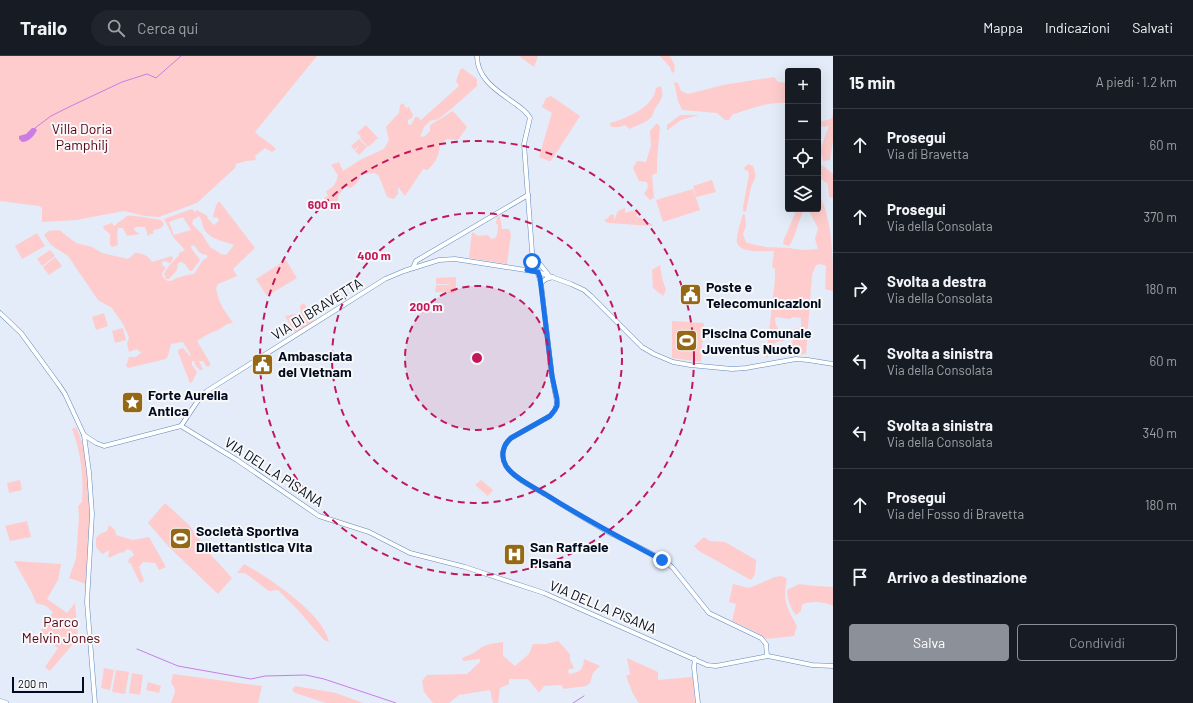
<!DOCTYPE html>
<html lang="it">
<meta charset="utf-8">
<style>
:root{--surface:#171b24;--page:#20242c;--text:#f1f3f6;--muted:#9ea1a6;--line:#363941;--accent:#8c9099}
body{margin:0;font-family:Barlow,sans-serif;background:var(--page);color:var(--text)}
.controls{position:absolute;right:12px;top:12px;display:grid;overflow:hidden;border-radius:4px;box-shadow:0 4px 16px #0002}
.controls button{width:36px;height:36px;display:grid;place-items:center;padding:0;border:0;border-bottom:1px solid var(--line);background:var(--surface);color:var(--text);font:20px sans-serif}
.scale{position:absolute;left:12px;bottom:10px;width:72px;box-sizing:border-box;padding-left:4px;border:2px solid #010b1f;border-top:0;font-size:11px;line-height:14px;white-space:nowrap;color:#010b1f;-webkit-text-stroke:3px #f8f8f8;paint-order:stroke}
.stop{position:absolute;width:12px;height:12px;margin:-9px;border:3px solid #1a73e8;border-radius:50%;background:#fff}
.stop.end{background:#1a73e8;border-color:#fff;box-shadow:0 1px 4px #0008}
.list{margin:0;padding:0;list-style:none}
h2{display:flex;justify-content:space-between;align-items:center;height:52px;margin:0;padding:0 16px;font-size:17px}
h2 small{font-size:13px;font-weight:400;color:var(--muted)}
.list li{display:grid;grid-template-columns:26px 1fr auto;gap:12px;align-items:center;box-sizing:border-box;height:72px;padding:0 16px;border-top:1px solid var(--line)}
.list b{display:block;font-size:15px;white-space:nowrap}
.list p{margin:0;font-size:13px;white-space:nowrap;color:var(--muted)}
.list em{font-size:13px;font-style:normal;color:var(--muted)}
.actions{display:flex;gap:8px;padding:12px 16px}
.actions a{flex:1;padding:9px 0;border:1px solid var(--accent);border-radius:4px;text-align:center;font-size:14px;color:var(--accent)}
.actions .main{background:var(--accent);color:#fff}
.icon{flex:none;width:22px;height:22px;fill:none;stroke:currentColor;stroke-width:2;stroke-linecap:round;stroke-linejoin:round}
.map{position:relative;flex:none;width:833px;height:647px;overflow:hidden}
header{display:flex;align-items:center;gap:24px;box-sizing:border-box;height:56px;padding:0 20px;background:var(--surface);border-bottom:1px solid var(--line)}
header strong{font-size:19px}
nav{display:flex;gap:22px;margin-inline-start:auto;font-size:14px}
.search{width:280px;height:36px;background:var(--page);display:flex;align-items:center;gap:10px;box-sizing:border-box;padding:0 14px;border-radius:22px;color:var(--muted);font-size:15px}
main{display:flex}
aside{flex:1;background:var(--surface)}
.map>svg:first-child{display:block}
.green{fill:#fecccd;fill-rule:evenodd}
.water{fill:#ca7de5}
.lines{fill:none;stroke-linecap:round;stroke-linejoin:round}
.stream{stroke:#ca7de5;stroke-width:1}
.secondary-casing{stroke:#6088bf;stroke-width:5}
.primary-casing{stroke:#6088bf;stroke-width:5.5}
.secondary{stroke:#fff;stroke-width:4}
.primary{stroke:#fff;stroke-width:4.5}
.route{stroke:#1a73e8;stroke-width:5}
.ring{fill:none;stroke:#c2185b;stroke-width:2;stroke-dasharray:7 5}
.labels{text-anchor:middle;stroke-width:4;stroke-linejoin:round;paint-order:stroke}
.park-label{font-size:14px;fill:#580015;stroke:#f8f8f8}
.poi-label{font-size:14px;font-weight:bold;fill:#010b1f;stroke:#f8f8f8;text-anchor:start}
.street-label{font-size:14px;fill:#010b1f;stroke:#f8f8f8}
.centre{fill:#c2185b;stroke:#f8f8f8;stroke-width:2}
.ring-label{font-size:12px;text-anchor:middle;font-weight:bold;fill:#c2185b;stroke:#f8f8f8;stroke-width:4;stroke-linejoin:round;paint-order:stroke}
</style>
<header>
<strong>Trailo</strong>
<div class="search"><svg class="icon" aria-label="search" viewBox="0 0 24 24"><circle cx="10" cy="10" r="6"/><path d="M15 15l6 6"/></svg>Cerca qui</div>
<nav><a>Mappa</a><a>Indicazioni</a><a>Salvati</a></nav>
</header>
<main>
<div class="map">
<svg width="833" height="647" viewBox="0 0 833 647">
<rect width="100%" height="100%" fill="#e3ecf8"/>
<!-- green -->
<g class="green">
<path d="M0,0H317L255,76C261,83 270,86 276,93L272,96L265,92L255,100L256,104L246,105L236,108L235,112L197,147L159,161L145,160L124,155L76,164L42,166V152L39,150L0,145Z"/>
<polygon points="519,0 538,0 534,11"/>
<polygon points="660,0 670,0 675,10 674,16 672,17 670,11"/>
<path d="M462,12L477,23V30L450,54L438,63L430,65L424,71L420,81L425,80L430,75V69L453,55L467,71L458,84L447,83L440,89C439,100 435,108 427,114L423,113L405,140L398,131V138L394,143L387,141L379,120L375,117L362,118L357,127L351,132L345,131L338,140V149L331,156L324,147V142L328,140L326,135C334,132 336,127 338,119L331,109L339,106L343,115L360,104L384,93L389,84L386,71L399,57L400,49L403,47L406,52L409,51L413,59L412,62L408,64V68L411,69L415,61H418L421,64L459,30L456,25L460,14Z"/>
<path d="M774,21L778,26L788,27V47C771,45 748,53 732,59L729,64H725L717,57L682,54L678,45L674,26L678,27L681,35L688,38L723,29Z"/>
<path d="M661,30C664,40 662,43 656,51C654,53 654,57 652,60C647,67 637,69 629,73L625,69L619,71H611L610,67C627,62 653,52 656,32Z"/>
<polygon points="551,40 580,60 551,105 549,105 539,101 552,57 542,51 546,42"/>
<polygon points="833,58 833,85 830,104 823,105 820,94 829,70 819,71 818,66 831,63"/>
<polygon points="680,59 699,59 681,64 668,74 667,74 667,69"/>
<polygon points="657,67 660,71 657,105 657,117 652,119 654,142 650,144 644,138 648,131 647,126 639,125 633,112 637,105 646,106 651,90 650,75"/>
<polygon points="366,69 378,82 368,91 360,82 361,80 357,77"/>
<polygon points="359,83 367,91 359,99 355,95 360,89 354,94 351,90"/>
<polygon points="748,108 753,110 756,120 751,131 746,156 743,155 743,151 749,119 748,115 745,114 744,112"/>
<polygon points="822,109 833,118 833,142 829,141 828,128 820,122 818,125 818,112"/>
<polygon points="712,124 716,136 696,141 693,130"/>
<polygon points="693,133 700,154 663,166 656,144"/>
<path d="M818,136C833,163 833,203 833,235L825,233L826,210L820,208L816,209L812,219L806,298L793,299L791,297L794,273L801,272V262L792,261L790,263L775,261C775,269 778,275 785,279L784,285C769,284 774,295 766,303L775,223V213L772,211L774,195C766,195 739,198 737,186C736,179 741,165 743,158L745,159L746,170L743,178L745,184L747,187L765,191L789,192L802,194L818,193L815,183L818,172L809,155L804,154C797,166 797,179 789,190L783,188L784,183L797,153H818Z"/>
<path d="M219,145L255,192L233,213L237,220L218,228L216,232C219,249 224,253 233,267C226,267 224,271 218,274C208,278 206,279 197,285L210,307V310L207,311L203,305H199L203,314H200L196,310L194,305H192V309L197,316L192,326L190,327L178,296L179,293L183,292L190,300L191,299L183,286L171,288L168,300L166,303L128,312L126,310L129,301H136L143,295L140,296L137,293L129,296L127,288L129,281L123,268L112,252L98,244L68,200L51,189L44,179L48,175L59,174L76,187L92,191L102,197L128,203L132,200L134,197C137,196 145,199 148,201L152,206L172,200L173,203L170,207L165,205L162,206V209L166,212L162,217L163,221C169,229 173,223 180,221C184,219 189,219 194,218L203,204L208,201L206,198L204,199L199,196L195,190L192,189L191,192L200,204L192,215H190L185,208L181,206L178,207L177,214L169,223H166L164,218L168,211L179,199V197L185,194L174,182L164,163L192,153L195,156L197,154L207,160L208,163L214,169L219,165L217,161L214,162L213,160C215,154 215,150 219,145ZM199,160C203,165 202,170 205,175C211,183 225,186 234,189L226,199L221,198L210,191L202,178L192,168L193,164ZM183,161L191,174L174,179L169,166Z"/>
<polygon points="625,152 625,157 639,153 636,160 652,168 652,170 608,167 604,164 608,162 610,159 614,158 614,164 618,155"/>
<path d="M127,160C135,159 152,163 161,164L164,168L161,172L154,174L153,178H150L148,180L145,171H136L134,172L135,175L140,178L127,180L123,172H118L117,181L118,188L116,190L112,191L110,189V178L104,173L103,170L112,167L114,170Z"/>
<path d="M500,160L502,173H509L511,178L507,208L469,202L472,176L478,180L488,179L491,183L495,182C498,179 498,172 498,168H496L497,161Z"/>
<polygon points="37,177 45,190 22,203 15,190"/>
<polygon points="50,194 55,200 42,210 37,203"/>
<polygon points="55,201 62,210 49,219 43,211"/>
<polygon points="286,204 297,222 267,240 256,223"/>
<polygon points="660,209 662,222 666,234 663,240 653,232 652,214"/>
<polygon points="456,221 456,235 453,237 435,236 436,229 449,229 449,228 436,228 436,222"/>
<polygon points="304,247 314,265 295,277 285,260 301,257 300,250"/>
<polygon points="104,257 108,270 96,274 92,261"/>
<polygon points="672,265 704,267 701,306 672,302"/>
<polygon points="123,272 126,284 115,287 112,275"/>
<path d="M76,371C98,418 89,478 86,528L69,522L76,503L79,460L78,450L82,446C84,422 81,396 72,373Z"/>
<polygon points="20,424 22,434 9,437 7,427"/>
<polygon points="481,424 493,434 488,440 475,429"/>
<polygon points="165,447 188,468 212,500 232,522 218,538 170,492 148,467"/>
<polygon points="27,465 31,481 10,485 5,470"/>
<polygon points="109,469 115,474 116,479 133,484 149,481 166,511 159,514 155,507 143,506 139,511 144,525 140,527 131,508 128,506 129,503 134,499 132,495 127,493 124,496 119,497 109,502 108,499 110,494 102,498 96,491 96,482 100,478 107,475"/>
<polygon points="704,481 710,485 725,486 756,504 755,518 751,524 699,495 694,490"/>
<polygon points="14,505 61,508 58,524 47,543 67,557 75,547 78,582 50,615 45,611 58,592 39,578 53,556 46,550 36,547 31,535"/>
<path d="M244,508C268,521 324,558 329,586L324,584L297,553L278,534L269,535L245,517H237Z"/>
<path d="M782,520L787,523C782,544 787,552 797,570L794,580L767,583L754,575L732,565L736,548L729,546L733,528L749,532L775,521Z"/>
<path d="M799,528C810,530 822,530 833,531V550C826,546 809,544 802,549L801,555L796,559C790,553 787,541 787,534Z"/>
<path d="M558,585L570,598V604L574,612L568,614L569,618C580,616 583,615 584,603L600,610L593,617L590,627L586,630L564,633L561,629L544,630L539,637L528,623H509V628L500,632L498,647H493L490,634L459,639L449,647H433L424,636L422,625L427,619L467,618L480,606V603L463,605L462,602L474,597L482,591L490,588L503,586V600L515,610L529,598L533,588H546Z"/>
<polygon points="627,602 658,616 658,624 693,621 695,647 639,647 633,638 626,620 630,618"/>
<polygon points="104,612 114,614 110,634 101,632"/>
<polygon points="116,614 129,616 125,638 112,636"/>
<polygon points="132,617 143,619 140,639 129,637"/>
<path d="M173,618L262,630L258,647H171C174,638 178,635 171,627Z"/>
<polygon points="148,626 161,630 159,637 146,634"/>
<polygon points="295,630 336,637 363,647 326,647 295,637 292,634"/>
</g>
<!-- water -->
<path class="water" d="M32,72H35L37,74C34,80 29,86 22,86L19,83V80L26,78Z"/>
<g class="lines">
<!-- stream -->
<g class="stream">
<polyline points="35,72 51,60 71,50 122,26 147,18 156,22 181,0"/>
<polyline points="137,593 178,610 251,623 265,620 306,619 324,623 396,647"/>
<polyline points="573,647 584,640"/>
</g>
<defs>
<g id="secondary">
<path d="M477,0C477,24 499,36 517,49C522,53 527,56 530,62L524,88L532,195L534,206L541,227L552,320L557,347L555,354L550,360L511,382C503,389 500,400 506,410C514,422 531,430 543,437C566,451 588,465 612,478C630,487 649,495 666,506L673,512L709,557L761,582L766,588L767,600"/>
<polyline points="535,202 548,218"/>
<polyline points="413,212 416,205 528,139"/>
<polyline points="541,227 546,223 553,221"/>
<polyline points="0,257 21,277 59,329 65,338 84,379 89,416 92,458 87,546 95,647"/>
<polyline points="181,370 237,404 319,460 369,476 410,497 465,511 544,537 707,609 716,610 768,600 812,609 833,610"/>
<polyline points="84,379 96,387 104,390 181,370 199,343 207,335 385,223 404,215 439,204 455,203 538,216 571,228 584,234 591,240 642,291 654,298 673,306 690,309 732,313 746,312 796,303 808,304 833,308"/>
<polyline points="695,603 694,611 698,647"/>
</g>
<polyline id="primary" points="0,645 6,647"/>
</defs>
<!-- secondary casing -->
<use href="#secondary" class="secondary-casing"/>
<!-- primary casing -->
<use href="#primary" class="primary-casing"/>
<!-- secondary -->
<use href="#secondary" class="secondary"/>
<!-- primary -->
<use href="#primary" class="primary"/>
</g>
<g class="lines">
<!-- route -->
<path class="route" d="M532,206L531,211L527,214L538,216L540,222L552,320L557,343V350L554,355L550,360L511,382C503,389 500,400 506,410C513,421 533,431 545,438C583,462 622,483 662,504"/>
</g>
<!-- distance rings -->
<circle cx="477" cy="302" r="72" fill="#c2185b" fill-opacity=".12"/>
<g class="ring">
<circle cx="477" cy="302" r="72"/>
<circle cx="477" cy="302" r="145"/>
<circle cx="477" cy="302" r="217"/>
</g>
<!-- icons -->
<defs>
<symbol id="civic-square" viewBox="-11 -11 22 22"><rect x="-9" y="-9" width="18" height="18" rx="4" fill="#956815" stroke="#f8f8f8"/><path d="M-.6-6.5H3V-4.5H.6V-3L4-1V1h2V6H-6V1h2V-1L-.6-3ZM-1.2 2.5V6h2.4V2.5Z" fill="#fff"/></symbol>
<symbol id="stadium-square" viewBox="-11 -11 22 22"><rect x="-9" y="-9" width="18" height="18" rx="4" fill="#956815" stroke="#f8f8f8"/><path d="M0-5a6.5 5 0 1 0 0 10a6.5 5 0 1 0 0-10ZM-3.5-1.8h7v3.6h-7Z" fill="#fff"/></symbol>
<symbol id="sight-square" viewBox="-11 -11 22 22"><rect x="-9" y="-9" width="18" height="18" rx="4" fill="#956815" stroke="#f8f8f8"/><path d="M0-6L1.8-2.2L6-1.7L2.9 1.2L3.7 5.4L0 3.3L-3.7 5.4L-2.9 1.2L-6-1.7L-1.8-2.2Z" fill="#fff"/></symbol>
<symbol id="hospital-square" viewBox="-11 -11 22 22"><rect x="-9" y="-9" width="18" height="18" rx="4" fill="#956815" stroke="#f8f8f8"/><path d="M-5-5h3v3.5h4V-5h3V5h-3V1.5h-4V5h-3Z" fill="#fff"/></symbol>
</defs>
<g fill-rule="evenodd">
<use href="#civic-square" x="678" y="226" width="25" height="25"/>
<use href="#stadium-square" x="674" y="272" width="25" height="25"/>
<use href="#civic-square" x="250" y="296" width="25" height="25"/>
<use href="#sight-square" x="120" y="334" width="25" height="25"/>
<use href="#stadium-square" x="168" y="470" width="25" height="25"/>
<use href="#hospital-square" x="502" y="486" width="25" height="25"/>
</g>
<g class="labels">
<!-- park labels -->
<g class="park-label">
<text x="82" y="78">Villa Doria<tspan x="82" dy="16">Pamphilj</tspan></text>
<text x="61" y="571">Parco<tspan x="61" dy="16">Melvin Jones</tspan></text>
</g>
<!-- poi labels -->
<g class="poi-label">
<text x="706" y="236">Poste e<tspan x="706" dy="16">Telecomunicazioni</tspan></text>
<text x="702" y="282">Piscina Comunale<tspan x="702" dy="16">Juventus Nuoto</tspan></text>
<text x="278" y="305">Ambasciata<tspan x="278" dy="16">del Vietnam</tspan></text>
<text x="148" y="344">Forte Aurelia<tspan x="148" dy="16">Antica</tspan></text>
<text x="196" y="480">Società Sportiva<tspan x="196" dy="16">Dilettantistica Vita</tspan></text>
<text x="530" y="496">San Raffaele<tspan x="530" dy="16">Pisana</tspan></text>
</g>
<!-- street labels -->
<g class="street-label">
<text transform="translate(317 253) rotate(-32)" y="5">VIA DI BRAVETTA</text>
<text transform="translate(274 416) rotate(33)" y="5">VIA DELLA PISANA</text>
<text transform="translate(603 551) rotate(23)" y="5">VIA DELLA PISANA</text>
</g>
</g>
<circle cx="477" cy="302" r="6" class="centre"/>
<g class="ring-label">
<text x="324" y="153">600 m</text>
<text x="374" y="204">400 m</text>
<text x="426" y="255">200 m</text>
</g>
</svg>
<div class="controls">
<button>+</button>
<button>−</button>
<button><svg class="icon" aria-label="locate" viewBox="0 0 24 24"><circle cx="12" cy="12" r="6"/><path d="M12 2v4M12 18v4M2 12h4M18 12h4"/></svg></button>
<button><svg class="icon" aria-label="layers" viewBox="0 0 24 24"><path d="M12 4l9 5-9 5-9-5zM3 14l9 5 9-5"/></svg></button>
</div>
<div class="scale">200 m</div>
<div class="stop" style="left:532px;top:206px"></div>
<div class="stop end" style="left:662px;top:504px"></div>
</div>
<aside>
<h2>15 min<small>A piedi · 1.2 km</small></h2>
<ul class="list">
<li><svg class="icon" aria-label="ahead" viewBox="0 0 24 24"><path d="M12 20V5M6 11l6-6 6 6"/></svg><div><b>Prosegui</b><p>Via di Bravetta</p></div><em>60 m</em></li>
<li><svg class="icon" aria-label="ahead" viewBox="0 0 24 24"><path d="M12 20V5M6 11l6-6 6 6"/></svg><div><b>Prosegui</b><p>Via della Consolata</p></div><em>370 m</em></li>
<li><svg class="icon" aria-label="right" viewBox="0 0 24 24"><path d="M7 20v-9h11M14 6l5 5-5 5"/></svg><div><b>Svolta a destra</b><p>Via della Consolata</p></div><em>180 m</em></li>
<li><svg class="icon" aria-label="left" viewBox="0 0 24 24"><path d="M17 20v-9H6M10 6l-5 5 5 5"/></svg><div><b>Svolta a sinistra</b><p>Via della Consolata</p></div><em>60 m</em></li>
<li><svg class="icon" aria-label="left" viewBox="0 0 24 24"><path d="M17 20v-9H6M10 6l-5 5 5 5"/></svg><div><b>Svolta a sinistra</b><p>Via della Consolata</p></div><em>340 m</em></li>
<li><svg class="icon" aria-label="ahead" viewBox="0 0 24 24"><path d="M12 20V5M6 11l6-6 6 6"/></svg><div><b>Prosegui</b><p>Via del Fosso di Bravetta</p></div><em>180 m</em></li>
<li><svg class="icon" aria-label="arrive" viewBox="0 0 24 24"><path d="M6 21V4h12l-3 4 3 4H6"/></svg><div><b>Arrivo a destinazione</b></div></li>
</ul>
<div class="actions"><a class="main">Salva</a><a>Condividi</a></div>
</aside>
</main>
